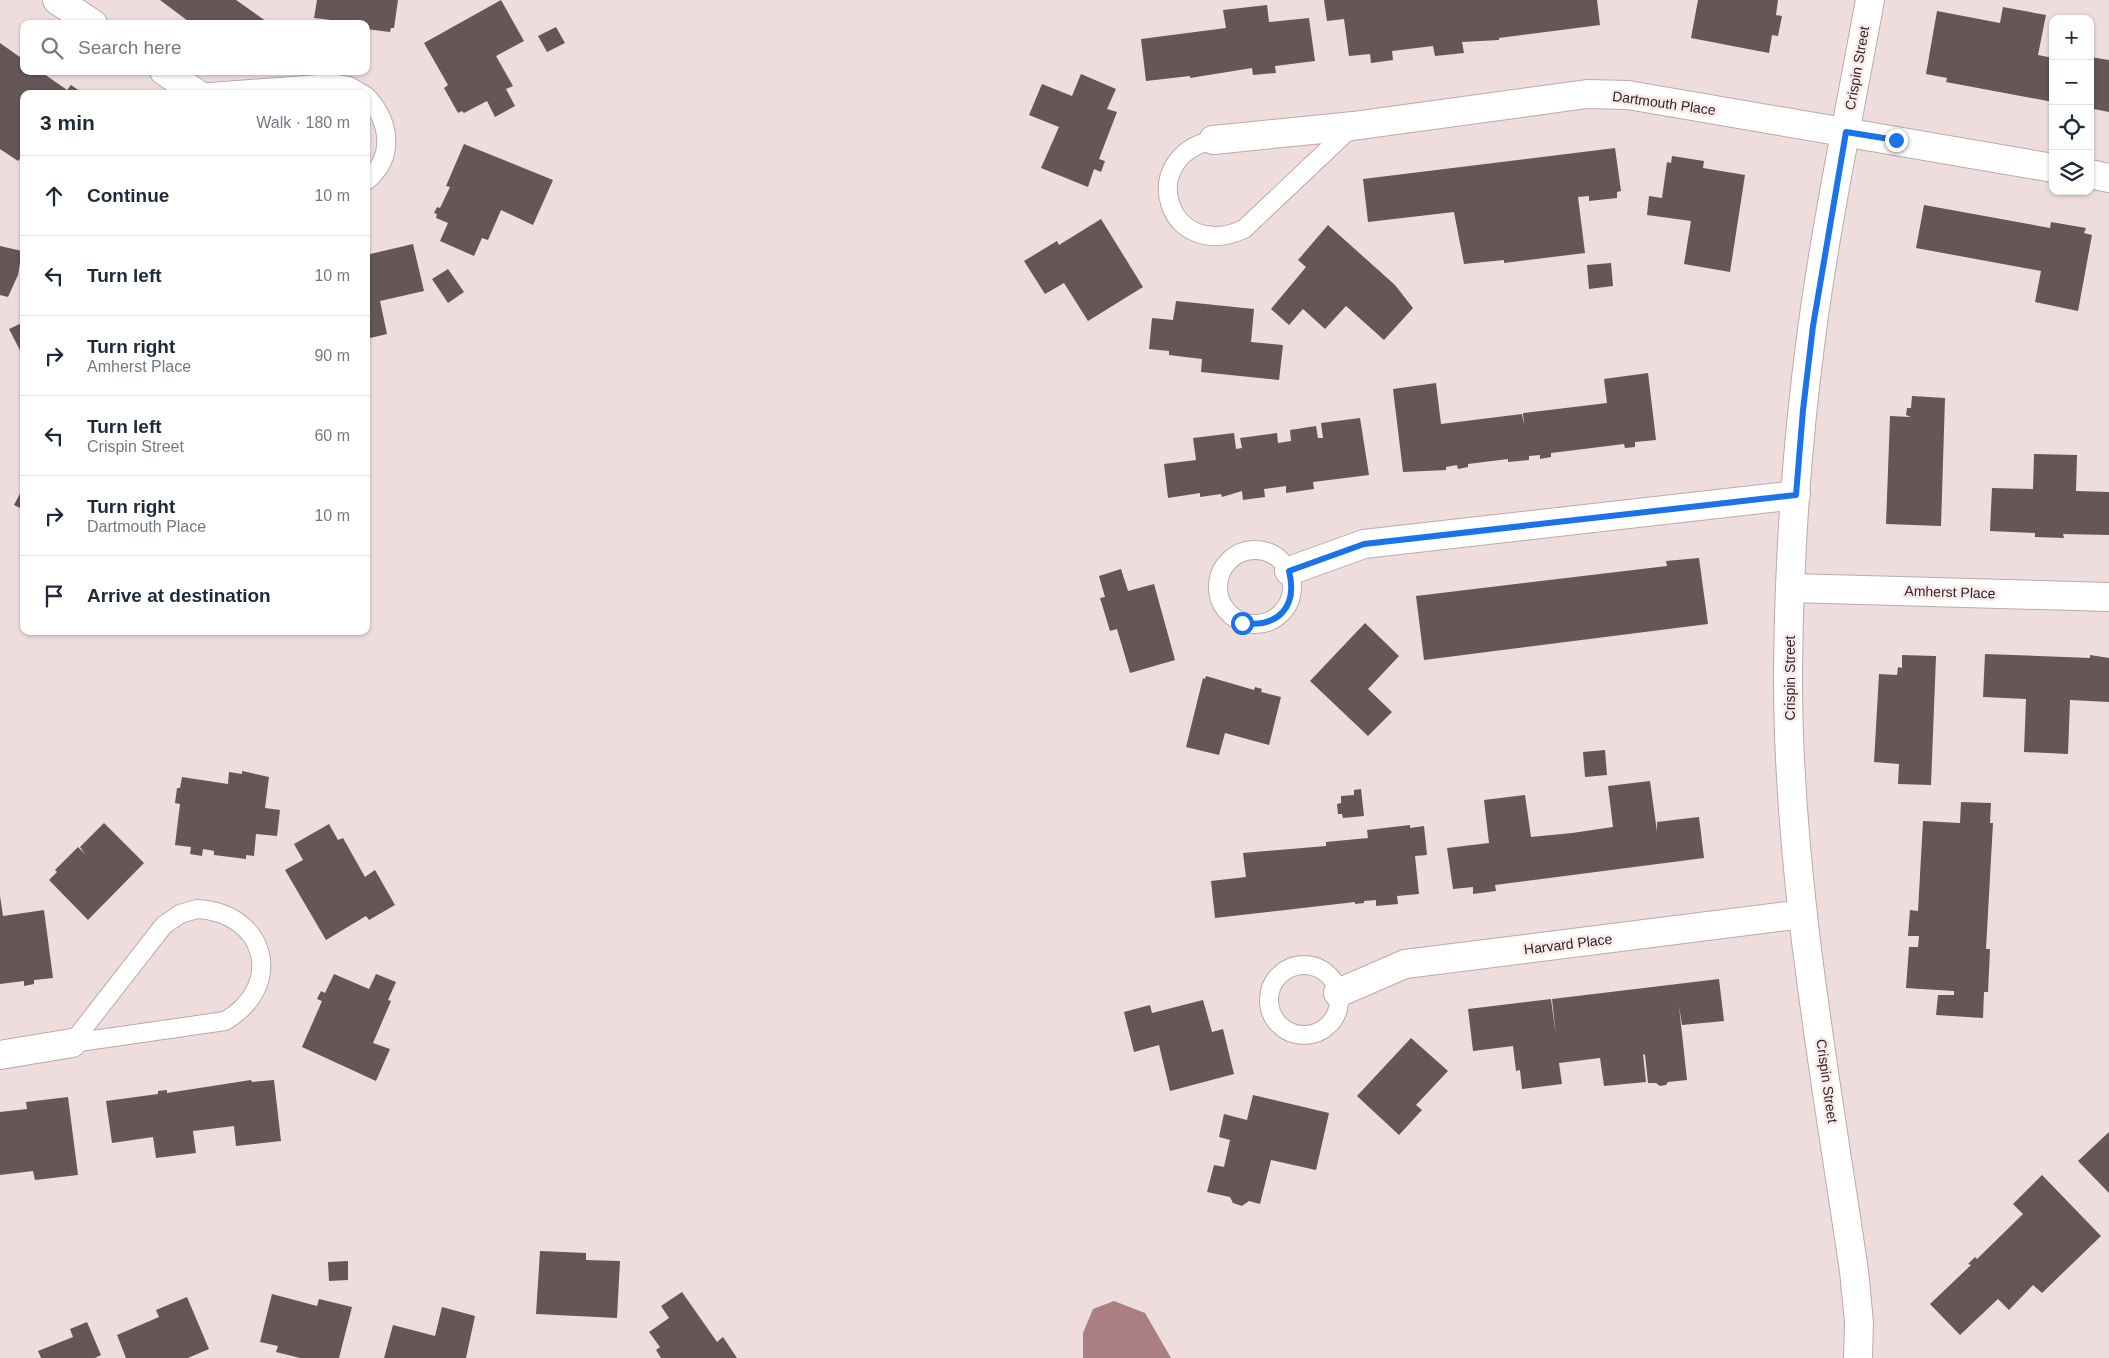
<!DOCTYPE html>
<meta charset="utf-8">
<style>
:root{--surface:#fff;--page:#f6f6f7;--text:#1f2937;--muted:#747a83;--line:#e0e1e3}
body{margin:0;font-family:Helvetica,sans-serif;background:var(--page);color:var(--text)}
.controls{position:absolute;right:15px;top:15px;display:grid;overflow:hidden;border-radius:10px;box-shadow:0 1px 4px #0004}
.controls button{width:45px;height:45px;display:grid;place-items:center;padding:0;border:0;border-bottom:1px solid var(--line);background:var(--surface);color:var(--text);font:25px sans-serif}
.stop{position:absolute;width:15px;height:15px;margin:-11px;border:4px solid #1a73e8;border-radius:50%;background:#fff}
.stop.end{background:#1a73e8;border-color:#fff;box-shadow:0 1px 5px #0008}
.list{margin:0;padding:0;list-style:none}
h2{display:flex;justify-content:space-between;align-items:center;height:65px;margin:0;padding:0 20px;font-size:21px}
h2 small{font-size:16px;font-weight:400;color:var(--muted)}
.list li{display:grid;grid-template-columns:32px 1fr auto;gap:15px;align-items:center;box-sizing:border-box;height:80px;padding:0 20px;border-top:1px solid var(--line)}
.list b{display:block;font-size:19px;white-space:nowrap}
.list p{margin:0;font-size:16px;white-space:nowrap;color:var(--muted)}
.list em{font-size:16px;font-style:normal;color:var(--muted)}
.icon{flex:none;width:28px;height:28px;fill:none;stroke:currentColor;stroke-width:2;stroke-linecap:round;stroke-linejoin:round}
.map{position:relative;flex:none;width:2109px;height:1358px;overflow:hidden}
.search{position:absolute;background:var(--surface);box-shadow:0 1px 4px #0004;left:20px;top:20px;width:350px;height:55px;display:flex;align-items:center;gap:12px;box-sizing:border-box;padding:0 18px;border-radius:10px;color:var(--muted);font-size:19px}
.panel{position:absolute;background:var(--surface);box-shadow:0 1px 4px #0004;left:20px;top:90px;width:350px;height:545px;border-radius:10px}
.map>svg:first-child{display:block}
.water{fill:#ab7e81}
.building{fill:#655657}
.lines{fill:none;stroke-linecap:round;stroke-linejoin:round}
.lane-casing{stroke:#baa;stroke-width:20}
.street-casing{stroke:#baa;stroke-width:30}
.lane{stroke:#fff;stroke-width:18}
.street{stroke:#fff;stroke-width:28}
.route{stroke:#1a73e8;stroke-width:6}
.labels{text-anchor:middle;stroke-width:5;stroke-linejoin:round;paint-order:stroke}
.street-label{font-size:14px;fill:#2d2727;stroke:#fceaeb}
</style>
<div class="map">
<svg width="2109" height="1358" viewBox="0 0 2109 1358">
<rect width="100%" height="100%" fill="#efddde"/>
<!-- water -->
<polygon class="water" points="1114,1301 1145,1313 1171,1358 1083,1358 1083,1333 1093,1309"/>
<!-- building -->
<g class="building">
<polygon points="160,0 236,0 270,24 192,24"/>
<polygon points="317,0 398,0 394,28 391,28 390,32 366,29 366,24 314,18"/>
<polygon points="501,0 524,41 496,56 513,86 506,89 515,106 495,117 487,101 464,113 462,111 458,113 444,88 448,85 424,43"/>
<polygon points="1324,0 1597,0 1600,25 1499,38 1499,40 1462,42 1464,53 1435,56 1433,46 1392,51 1393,60 1371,63 1370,54 1349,56 1344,19 1327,21"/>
<polygon points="1698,0 1778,0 1776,15 1782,16 1778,36 1772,35 1769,53 1691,38"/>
<polygon points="1267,5 1269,22 1309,18 1315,61 1275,66 1276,73 1253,75 1252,68 1190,78 1190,76 1146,81 1141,39 1226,28 1223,10"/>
<polygon points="2003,7 2046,15 2038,55 2053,58 2053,102 1946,82 1947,78 1926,74 1937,11 2000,23"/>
<polygon points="556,27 565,43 547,52 538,36"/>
<polygon points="0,43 24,60 24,71 40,71 67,90 71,85 84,94 24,94 24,158 22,156 18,161 0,149"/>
<polygon points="2090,57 2109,60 2109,112 2094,109 2093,113 2090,113"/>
<polygon points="1081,74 1116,89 1107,109 1117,112 1099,159 1105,161 1101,172 1094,169 1088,187 1041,168 1059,127 1029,115 1042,84 1072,96"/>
<polygon points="464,144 553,180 533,225 501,210 488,240 482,238 474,256 440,241 448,223 436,218 437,214 434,213 437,207 440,208 450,187 446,186"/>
<polygon points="1615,148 1621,191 1617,192 1617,198 1589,201 1589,196 1578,197 1585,253 1504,263 1504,260 1464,264 1454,212 1368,222 1363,179"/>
<polygon points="1672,156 1704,161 1703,168 1745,175 1730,272 1684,264 1691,221 1647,215 1649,196 1662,198 1667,162 1671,163"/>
<polygon points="1924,205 2050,228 2051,222 2086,228 2084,233 2092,235 2078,311 2035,302 2041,271 1916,248"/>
<polygon points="1101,219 1143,287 1088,321 1064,283 1045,294 1024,261 1057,241 1059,245"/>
<polygon points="1328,225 1395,285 1413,308 1384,340 1346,306 1325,329 1303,309 1289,325 1271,309 1306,267 1298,260"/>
<polygon points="413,244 424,291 380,301 387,334 366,339 366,255"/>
<polygon points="0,246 22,251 18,275 8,297 0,295"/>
<polygon points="1611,263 1613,286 1589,289 1587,265"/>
<polygon points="448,269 464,292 448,303 432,279"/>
<polygon points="1176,301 1254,309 1251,342 1283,345 1279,380 1201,372 1202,359 1169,355 1169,351 1149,349 1152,318 1173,320"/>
<polygon points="24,322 24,358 9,329"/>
<polygon points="1648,373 1656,440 1635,442 1635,447 1625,448 1624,444 1551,453 1551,457 1540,459 1540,455 1529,456 1529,460 1508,462 1508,459 1468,464 1468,467 1458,469 1457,465 1446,467 1446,470 1403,472 1393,389 1436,383 1441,424 1522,414 1524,425 1523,413 1607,403 1604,379"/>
<polygon points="1912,396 1945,398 1941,526 1886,524 1890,416 1911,417 1906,415 1907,408 1911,408"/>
<polygon points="1360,418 1369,475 1313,482 1314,489 1286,493 1286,486 1264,489 1265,497 1243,500 1242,491 1222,497 1221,494 1200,497 1200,493 1168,498 1164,464 1196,460 1193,438 1234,433 1236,449 1242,448 1240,438 1277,433 1278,443 1291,441 1290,430 1316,426 1318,438 1323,438 1321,423"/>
<polygon points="2034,454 2077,455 2076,491 2109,492 2109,535 2063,534 2064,538 2035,537 2035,533 1990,531 1992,488 2033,489"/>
<polygon points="24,486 24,510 14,505"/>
<polygon points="1699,558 1708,624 1424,660 1416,596 1667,566 1666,561"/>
<polygon points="1121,569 1128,591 1154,584 1175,660 1130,673 1117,629 1110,631 1100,598 1105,597 1099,576"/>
<polygon points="1365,623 1399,656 1368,689 1392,712 1368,736 1310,681"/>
<polygon points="1985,654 2090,658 2090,655 2109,658 2109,702 2070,700 2068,754 2024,752 2026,699 1983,697"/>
<polygon points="1902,655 1936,656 1931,785 1898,784 1899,764 1874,762 1879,674 1897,675 1898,667 1902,668"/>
<polygon points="1206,676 1254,690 1255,687 1262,689 1261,692 1281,697 1269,745 1225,733 1219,755 1186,747 1203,678 1205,679"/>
<polygon points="1605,750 1607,775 1585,777 1583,752"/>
<polygon points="242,771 269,777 265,808 280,810 277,836 256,834 254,856 246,855 246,859 214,855 214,851 203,849 202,856 190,854 191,847 175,845 180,804 175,803 177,788 180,788 182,777 228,784 229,772 242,774"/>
<polygon points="1650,781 1657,832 1657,822 1699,817 1704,858 1495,885 1496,891 1473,894 1473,887 1453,889 1447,848 1489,843 1484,800 1525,795 1531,837 1572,833 1613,827 1608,786"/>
<polygon points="1361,789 1364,816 1343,818 1342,814 1338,814 1337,804 1341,803 1341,796 1354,795 1354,790"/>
<polygon points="1961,802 1991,803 1990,823 1993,823 1986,949 1990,949 1988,992 1984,992 1983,1018 1936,1015 1938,995 1954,995 1954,991 1906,988 1909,947 1918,947 1919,936 1908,936 1910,910 1918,911 1923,821 1960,823"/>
<polygon points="104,823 144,863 88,920 49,880 57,872 55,870 78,847 85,854 80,847"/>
<polygon points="329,824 338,840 343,838 365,877 375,870 395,905 369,920 366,916 326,940 285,870 303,860 294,844"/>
<polygon points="1410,825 1410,828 1424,826 1427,855 1415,856 1419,894 1397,896 1398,904 1376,906 1376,900 1364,901 1364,903 1355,904 1355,902 1215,918 1211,881 1246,877 1243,853 1326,846 1326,842 1368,838 1367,830"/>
<polygon points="0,896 3,916 44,910 53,978 34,980 34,984 24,986 24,981 0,984"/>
<polygon points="334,974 369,989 376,974 396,982 388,1000 391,1001 373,1043 390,1049 376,1081 302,1047 322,1001 317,999 321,991 325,993"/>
<polygon points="1719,979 1724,1021 1682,1025 1679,1006 1687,1080 1668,1082 1666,1085 1660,1086 1656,1083 1648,1083 1645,1055 1643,1054 1646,1082 1604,1086 1600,1058 1559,1063 1562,1084 1522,1089 1520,1070 1516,1071 1513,1046 1473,1051 1468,1009 1551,999 1556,1036 1552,999"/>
<polygon points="1203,1000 1212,1032 1223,1029 1234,1074 1170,1091 1159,1045 1134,1052 1124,1012 1150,1005 1152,1013"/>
<polygon points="1411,1038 1448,1071 1416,1105 1422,1110 1399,1135 1357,1096"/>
<polygon points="251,1080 252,1082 274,1080 281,1141 236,1146 234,1126 193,1131 196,1153 156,1158 153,1137 112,1143 106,1101 158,1094 158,1091 167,1090 167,1093"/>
<polygon points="1253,1095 1329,1113 1316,1170 1271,1160 1260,1204 1249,1201 1242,1206 1233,1203 1230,1197 1207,1192 1214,1165 1224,1167 1230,1140 1219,1137 1224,1114 1247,1120"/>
<polygon points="68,1097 78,1175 35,1180 33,1171 0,1175 0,1112 27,1109 26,1102"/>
<polygon points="2109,1132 2109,1193 2078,1161"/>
<polygon points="2042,1175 2101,1236 2042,1293 2033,1285 2009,1310 1998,1299 1960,1335 1930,1304 1971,1265 1968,1264 1975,1257 1977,1259 2023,1214 2013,1204"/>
<polygon points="540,1251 586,1253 586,1260 620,1261 617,1318 536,1314"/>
<polygon points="348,1261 348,1280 329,1281 328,1262"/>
<polygon points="682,1292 717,1342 723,1337 737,1358 661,1358 656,1350 660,1347 649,1332 669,1318 661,1306"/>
<polygon points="272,1294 317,1306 319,1299 352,1307 339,1358 300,1358 276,1352 278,1346 260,1342"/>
<polygon points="187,1297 209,1349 188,1358 126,1358 117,1335 159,1317 156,1310"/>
<polygon points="442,1307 475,1316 466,1358 384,1358 393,1325 435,1336"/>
<polygon points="87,1322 101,1355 95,1358 41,1358 38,1351 73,1337 70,1329"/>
</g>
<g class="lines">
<defs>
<g id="lane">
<polyline points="196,93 332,83 349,86 363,94"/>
<path d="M366,96C390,121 396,157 366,181"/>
<path d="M1213,140C1134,158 1168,264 1244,229L1353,126"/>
<circle cx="1255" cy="587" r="37"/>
<path d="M197,909C267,913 285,986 225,1021L72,1043L164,925L180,914Z"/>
<circle cx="1304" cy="1000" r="35"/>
</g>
<g id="street">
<polyline points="57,0 93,24"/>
<polyline points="164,71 196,93"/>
<polyline points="1213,140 1353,126 1587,94 1628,95 2053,168"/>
<polyline points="2090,174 2109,178"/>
<polyline points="1289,571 1364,544 1796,495"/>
<polyline points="1791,588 2109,597"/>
<polyline points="1338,993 1405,964 1803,914"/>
<polyline points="0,1055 72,1043"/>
<path d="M1858,1358L1859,1322L1854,1271C1825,1073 1787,870 1788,670C1789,556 1797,442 1812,330C1827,219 1850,110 1870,0"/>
</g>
</defs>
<!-- lane casing -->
<use href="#lane" class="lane-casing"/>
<!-- street casing -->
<use href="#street" class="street-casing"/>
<!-- lane -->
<use href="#lane" class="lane"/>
<!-- street -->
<use href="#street" class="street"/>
</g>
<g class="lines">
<!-- route -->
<path class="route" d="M1242,623C1278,628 1298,607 1289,571L1364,544L1796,495L1803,410L1813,326L1846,132L1896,140"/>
</g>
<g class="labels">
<!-- street labels -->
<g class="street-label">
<text transform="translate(1857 68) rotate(-80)" y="5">Crispin Street</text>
<text transform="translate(1664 103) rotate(8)" y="5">Dartmouth Place</text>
<text transform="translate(1950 592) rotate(2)" y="5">Amherst Place</text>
<text transform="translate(1790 678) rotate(-90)" y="5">Crispin Street</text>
<text transform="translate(1568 944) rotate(-7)" y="5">Harvard Place</text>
<text transform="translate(1827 1081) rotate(82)" y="5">Crispin Street</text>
</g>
</g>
</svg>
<div class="controls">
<button>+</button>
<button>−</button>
<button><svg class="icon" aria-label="locate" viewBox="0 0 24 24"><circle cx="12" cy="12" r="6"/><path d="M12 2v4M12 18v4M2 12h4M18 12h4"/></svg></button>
<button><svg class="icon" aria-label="layers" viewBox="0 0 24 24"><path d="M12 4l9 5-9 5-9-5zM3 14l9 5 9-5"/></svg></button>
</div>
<div class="stop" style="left:1242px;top:623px"></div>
<div class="stop end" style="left:1896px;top:140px"></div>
<div class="search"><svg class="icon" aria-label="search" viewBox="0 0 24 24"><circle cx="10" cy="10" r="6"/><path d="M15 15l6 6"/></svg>Search here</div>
<section class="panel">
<h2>3 min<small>Walk · 180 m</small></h2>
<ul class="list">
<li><svg class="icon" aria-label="ahead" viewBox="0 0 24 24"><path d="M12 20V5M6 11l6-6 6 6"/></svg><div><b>Continue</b></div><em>10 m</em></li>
<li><svg class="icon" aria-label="left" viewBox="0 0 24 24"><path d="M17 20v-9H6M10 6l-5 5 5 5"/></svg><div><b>Turn left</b></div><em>10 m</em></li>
<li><svg class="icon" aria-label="right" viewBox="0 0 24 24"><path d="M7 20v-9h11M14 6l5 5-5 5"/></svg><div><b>Turn right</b><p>Amherst Place</p></div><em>90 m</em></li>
<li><svg class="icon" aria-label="left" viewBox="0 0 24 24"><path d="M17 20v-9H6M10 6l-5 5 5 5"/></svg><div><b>Turn left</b><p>Crispin Street</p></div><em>60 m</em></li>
<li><svg class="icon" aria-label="right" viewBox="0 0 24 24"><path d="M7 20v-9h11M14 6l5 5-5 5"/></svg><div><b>Turn right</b><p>Dartmouth Place</p></div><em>10 m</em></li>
<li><svg class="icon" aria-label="arrive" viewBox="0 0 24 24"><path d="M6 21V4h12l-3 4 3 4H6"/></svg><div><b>Arrive at destination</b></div></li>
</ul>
</section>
</div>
